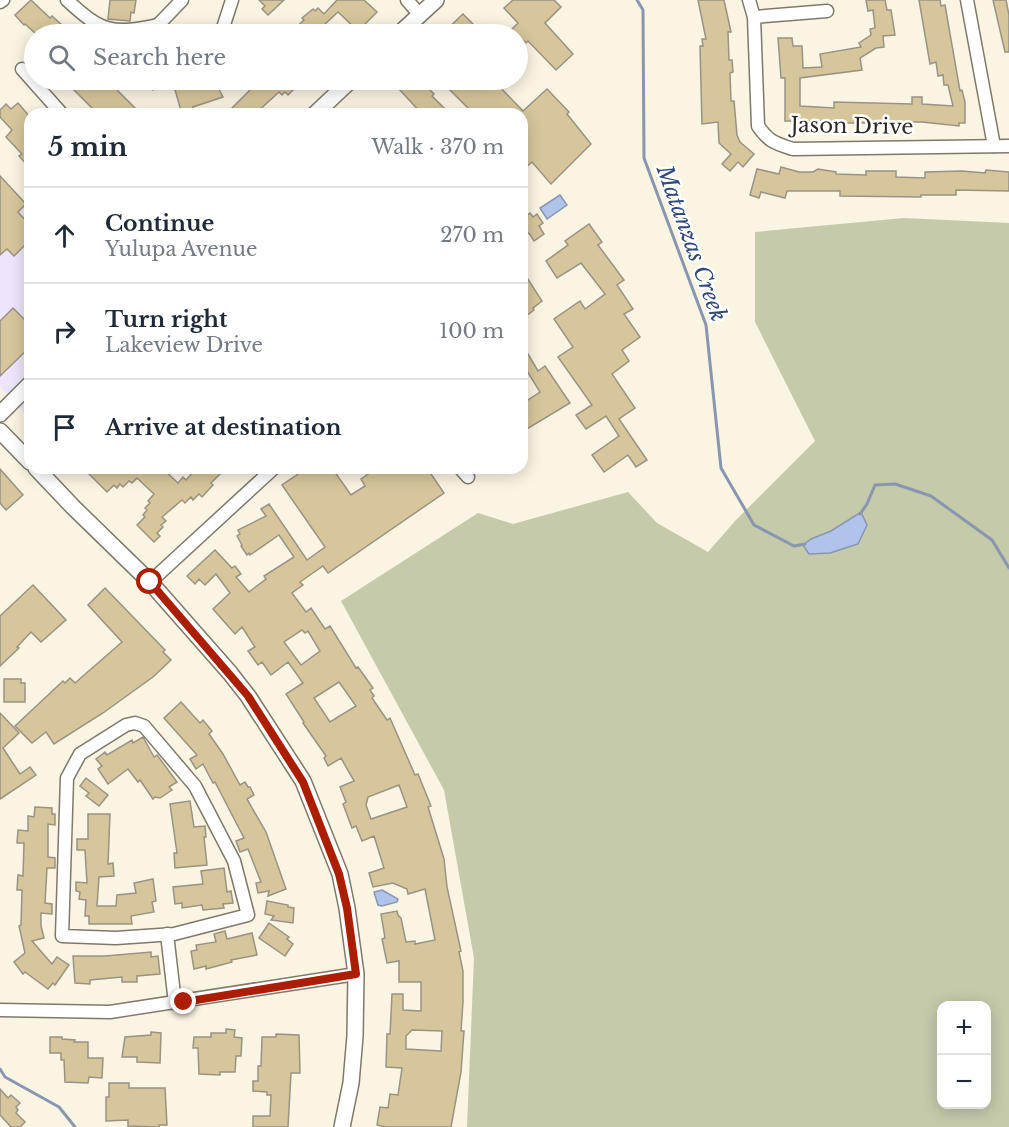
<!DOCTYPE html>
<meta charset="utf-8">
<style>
:root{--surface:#fff;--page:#f2f2f3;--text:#1f2937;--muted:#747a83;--line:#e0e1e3}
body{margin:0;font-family:"Libre Baskerville",serif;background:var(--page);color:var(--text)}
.controls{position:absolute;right:18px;bottom:18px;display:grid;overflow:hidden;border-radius:12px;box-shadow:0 3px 15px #0003}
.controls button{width:54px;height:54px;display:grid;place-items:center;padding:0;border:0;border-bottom:2px solid var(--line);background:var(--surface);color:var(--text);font:30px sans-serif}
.stop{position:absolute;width:18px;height:18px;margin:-14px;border:4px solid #ac1e00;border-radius:50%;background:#fff}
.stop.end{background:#ac1e00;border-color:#fff;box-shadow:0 2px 6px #0008}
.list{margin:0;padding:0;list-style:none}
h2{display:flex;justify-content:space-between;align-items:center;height:78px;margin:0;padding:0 24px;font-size:26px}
h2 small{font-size:20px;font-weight:400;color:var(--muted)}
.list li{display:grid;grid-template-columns:39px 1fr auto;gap:18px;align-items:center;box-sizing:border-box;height:96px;padding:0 24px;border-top:2px solid var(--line)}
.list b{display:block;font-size:22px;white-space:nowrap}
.list p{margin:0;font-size:20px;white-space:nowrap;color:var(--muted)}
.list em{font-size:20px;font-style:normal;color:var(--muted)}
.icon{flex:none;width:33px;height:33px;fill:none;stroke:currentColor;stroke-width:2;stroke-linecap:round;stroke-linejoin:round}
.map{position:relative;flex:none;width:1009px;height:1127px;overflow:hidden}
.search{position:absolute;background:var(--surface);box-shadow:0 3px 15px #0003;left:24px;top:24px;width:504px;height:66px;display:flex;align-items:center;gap:15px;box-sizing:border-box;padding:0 21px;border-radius:33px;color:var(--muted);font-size:22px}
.panel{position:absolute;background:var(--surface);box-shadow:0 3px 15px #0003;left:24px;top:108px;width:504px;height:366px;border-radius:18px}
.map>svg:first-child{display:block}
.commercial{fill:#efe5fb}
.green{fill:#c4caaa;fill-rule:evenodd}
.water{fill:#b0c4eb;stroke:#8896af;stroke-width:1.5}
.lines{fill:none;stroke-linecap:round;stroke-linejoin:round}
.stream{stroke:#8896af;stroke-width:3}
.building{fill:#d7c69b;stroke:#999384;stroke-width:1.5;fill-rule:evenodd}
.minor-casing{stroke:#7f796b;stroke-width:15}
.tertiary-casing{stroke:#7f796b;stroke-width:18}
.minor{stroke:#fff;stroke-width:12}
.tertiary{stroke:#fff;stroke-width:15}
.route{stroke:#ac1e00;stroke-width:8}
.labels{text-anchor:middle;stroke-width:5;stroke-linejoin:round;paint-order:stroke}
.street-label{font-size:21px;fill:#2c2923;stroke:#fff}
.water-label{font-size:22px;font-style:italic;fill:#2f4779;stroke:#fff}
</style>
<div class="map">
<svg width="1009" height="1127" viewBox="0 0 1009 1127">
<rect width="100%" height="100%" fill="#faf4e3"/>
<!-- commercial -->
<polygon class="commercial" points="23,204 30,211 30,419 0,387 0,223"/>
<!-- green -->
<path class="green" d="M904,218L1009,223V1127H467L474,958L444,790L341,601L478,513L513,524L628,492L657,523L708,552L736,520L815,441L755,322V232ZM942,1006H986V1104H942Z"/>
<!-- water -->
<g class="water">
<polygon points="560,195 567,205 547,219 540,208"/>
<polygon points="861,512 867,525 858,544 830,553 809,554 803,545 811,539 831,531"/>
<polygon points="382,890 398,899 397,902 382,906 378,905 374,892"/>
</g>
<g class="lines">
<!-- stream -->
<g class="stream">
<polyline points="637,0 643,10 644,158 706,325 721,468 754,525 794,546 805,544"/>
<polyline points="860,514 867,504 875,485 895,484 931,496 992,540 1009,568"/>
<polyline points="0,1069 5,1077 59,1107 75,1127"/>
</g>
</g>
<!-- building -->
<g class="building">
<polygon points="31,0 50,18 52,16 72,34 36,34 25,24 24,25 15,15"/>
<polygon points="110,0 136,0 134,13 131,12 130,21 108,19"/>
<polygon points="259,0 284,0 268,15 262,9 265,6"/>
<polygon points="337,0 364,0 377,12 358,31 338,12 324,25 333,34 289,34 304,20 302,18 313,9 315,11 318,8 324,14"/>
<polygon points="513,0 554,0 561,7 545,23 573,54 556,70 528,41 526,43 512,29 518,23 504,8"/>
<polygon points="698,0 724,0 731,32 728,32 729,60 732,60 733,72 730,73 731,101 734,101 737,135 740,142 754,154 743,167 738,162 730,171 722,164 731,154 719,143 718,122 702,124 700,46 703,46 702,39 706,39"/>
<polygon points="866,0 885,0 887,10 891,10 895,35 883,36 884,47 876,48 860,58 862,70 800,78 800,106 834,108 834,102 912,104 912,97 922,97 922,104 953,106 948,85 944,85 943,75 938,76 936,62 930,64 919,0 940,0 941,6 945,5 960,91 962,90 965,102 965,123 959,123 959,126 922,122 891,122 891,125 877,125 877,123 834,123 834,121 785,121 785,78 781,78 778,38 792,38 793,46 802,46 803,68 822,67 820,54 861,47 859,43 871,35 870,29 875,28 873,10 868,11"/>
<polygon points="993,0 1006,0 1009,15 1009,52 1005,52"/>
<polygon points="463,14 483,34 442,34"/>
<polygon points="64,80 111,80 118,87 116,89 135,108 129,114 98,114"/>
<polygon points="142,80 164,80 153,90"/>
<polygon points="188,80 214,80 223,97 193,107 196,114 182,114 175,90 190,84"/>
<polygon points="257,80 287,80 295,88 288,95 285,92 282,95 279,92 255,114 226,114 254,86 252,84"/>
<polygon points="408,80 420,80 434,94 432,96 450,114 422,114 399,89"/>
<polygon points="440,80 493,80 523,111 547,89 569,112 567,114 591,144 551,184 532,162 522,171 522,114 474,114"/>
<polygon points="18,103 30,117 30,168 19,156 22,154 6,137 12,130 0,117 0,110 6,104 11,109"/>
<polygon points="781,167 799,172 813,172 818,169 836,172 836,174 866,175 866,171 896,171 896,177 925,178 925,172 962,171 985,173 986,170 1009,172 1009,191 956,190 956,195 921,195 921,197 840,196 840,191 787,191 785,198 761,192 759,198 750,195 757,169 779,174"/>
<polygon points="0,176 26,204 18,212 30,225 30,240 14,256 7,249 0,255"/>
<polygon points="530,213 533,217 537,214 543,223 539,226 544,234 534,241 529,233 522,237 522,219"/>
<polygon points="589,224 602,242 598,245 624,280 617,285 633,309 624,314 640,337 622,350 629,361 612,374 635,408 619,419 647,460 636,467 628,455 604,472 592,455 619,436 606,416 586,429 576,415 592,405 558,357 573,347 554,319 580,301 585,309 605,294 581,263 557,278 546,261 568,245 565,241"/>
<polygon points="522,270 542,301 533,308 534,310 522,319"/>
<polygon points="13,308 30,325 30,347 0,376 0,321"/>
<polygon points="522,344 538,371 545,366 570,403 522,432 522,404 540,392 522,363"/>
<polygon points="95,468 162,468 178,483 183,477 186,480 197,468 226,468 211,483 213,485 202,497 199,494 193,500 191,497 185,503 182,500 162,517 166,521 161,525 163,527 157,533 160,536 154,542 137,525 145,517 143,515 147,510 145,508 150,503 148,501 154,494 137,478 132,483 129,481 123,487 120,484 117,488 114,485 107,492 89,474"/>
<path d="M307,468H332L351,495L365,486L361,479L377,468H427L444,493L328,573L323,566L300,582L303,585L292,593L306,612L311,608L325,629L330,626L356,668L358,667L373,688L370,690L374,696L372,698L387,720L390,718L415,775L418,774L431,806L428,807L444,859L447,887L461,951L459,952L463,971V1002L461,1031H464L461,1072L451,1127H385L377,1125L380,1107L388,1108L390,1094L398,1095L402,1068L386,1067L387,1034H390L392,994H403V1010L421,1011V982H399V961L387,963L382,939L385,938L381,914L397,911L398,915L401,918L406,942L415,941V944L435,940L425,889L408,894L407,889L393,883L373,887L369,873L384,868L374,836L362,841L356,826L352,828L343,804L346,802L340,787L354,781L341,758L328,766L324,758L326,756L303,723L304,722L286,694L303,683L288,662L271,675L262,662L258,665L248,651L255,647L242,627L235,634L213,609L230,593L216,574L205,585L199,579L195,584L187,576L215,550L232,568L235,566L241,574L236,577L249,592L266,579L264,576L294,557L279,535L250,555L249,553L247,555L241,546L242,545L237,536L240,534L238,530L266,516L261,509L269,504L307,560L325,547L282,485ZM302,630L305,633L308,631L320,651L301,665L284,642ZM339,682L356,706L330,722L314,698ZM399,785L407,807L371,819L366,805L368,797ZM412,1030L442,1031L441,1051L406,1049V1036Z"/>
<polygon points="0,469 23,495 6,510 0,503"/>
<polygon points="33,585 66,620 41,642 31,632 17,647 19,648 0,666 0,616"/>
<polygon points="105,588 165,650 163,652 171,660 153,677 103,713 54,744 46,732 32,743 15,726 63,681 65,683 70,678 75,683 122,642 88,605"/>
<polygon points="4,679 21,679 21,683 25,683 25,702 4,702"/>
<polygon points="181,702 200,723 203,720 212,731 209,734 223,754 240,785 245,782 248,787 250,787 254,795 247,799 266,832 286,889 268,896 269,891 258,893 256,883 261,882 248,849 240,852 236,841 244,838 215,782 213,783 203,764 196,769 190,759 197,755 164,718"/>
<polygon points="0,713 19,733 3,748 20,774 30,767 36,775 0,799"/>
<polygon points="143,737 154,757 157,755 177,782 169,787 172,790 160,798 155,797 153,799 140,780 138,782 128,769 108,784 98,769 102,766 96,759 105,752 107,755 132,740 133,743"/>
<polygon points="86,778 108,795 99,806 86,796 89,793 80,786"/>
<polygon points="190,801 194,827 205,826 206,837 204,837 207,865 175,868 174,853 177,853 170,804"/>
<polygon points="35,807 52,808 52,814 55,814 55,825 48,824 48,857 55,858 55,868 47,868 45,903 52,904 52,914 41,913 41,926 44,938 32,941 52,964 57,957 69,965 55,985 53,983 48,989 25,972 23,974 14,962 25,953 19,926 21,925 22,890 17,890 18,875 23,876 24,843 17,843 18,830 28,831 28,816 34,817"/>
<polygon points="88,814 110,814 108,864 113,863 114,876 99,877 97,906 116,906 117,895 136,893 134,883 153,879 156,901 152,902 154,912 131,916 132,924 89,924 89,916 85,916 86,900 79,899 80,892 76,891 76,882 87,883 85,850 77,850 77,839 88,839"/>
<polygon points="224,868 227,892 231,891 233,903 223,904 224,908 203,910 202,905 182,908 182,903 175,904 173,887 203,884 201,871"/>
<polygon points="267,901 288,905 288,907 294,908 293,923 271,920 274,916 265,914"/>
<polygon points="269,923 289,937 287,939 293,944 285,956 259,938"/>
<polygon points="225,931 227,939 252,933 257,955 231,960 232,962 206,969 206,966 194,969 191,951 197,950 196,945 216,942 214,934"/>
<polygon points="151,952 151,957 158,956 160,974 137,976 137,982 122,982 122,977 90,980 90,984 75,983 73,956 105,956"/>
<polygon points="226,1029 235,1030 234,1037 242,1038 241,1056 236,1056 235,1072 220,1072 220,1075 199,1074 198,1048 193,1048 194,1037 211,1037 211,1033 226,1033"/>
<polygon points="151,1032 161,1033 160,1063 137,1062 137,1057 122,1057 125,1037 151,1035"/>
<polygon points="276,1034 299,1035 300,1073 291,1073 288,1127 253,1127 253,1116 270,1116 271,1095 267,1095 267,1092 253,1091 253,1081 258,1081 258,1066 261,1066 262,1037 276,1037"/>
<polygon points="50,1037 62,1037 62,1039 75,1040 74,1042 88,1042 88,1058 103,1058 102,1078 89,1077 88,1083 65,1082 64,1060 61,1060 61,1053 50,1053"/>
<polygon points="109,1083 129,1083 129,1088 165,1088 167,1125 159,1125 159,1127 128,1126 128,1120 106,1121 106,1097 109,1097"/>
<polygon points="0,1089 8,1098 11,1095 20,1103 16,1107 18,1110 16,1113 25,1122 20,1127 11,1127 0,1115"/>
</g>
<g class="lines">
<defs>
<g id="minor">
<path d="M67,0C101,32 113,35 158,25L170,34"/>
<polyline points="407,0 420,15"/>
<path d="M749,0L754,17L758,126C769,142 775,143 793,149L1009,146"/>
<polyline points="967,0 994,146"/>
<polyline points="0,2 3,0"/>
<polyline points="754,17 827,11"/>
<polyline points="158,25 182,0"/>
<polyline points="221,34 232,0"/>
<polyline points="22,69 62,114"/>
<polyline points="460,468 468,477"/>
<polyline points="150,582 274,468"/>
<polygon points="135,723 144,726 195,786 234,861 248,915 174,934 116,938 62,936 67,778 80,754 126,725"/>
<polyline points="167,934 175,1003"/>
<polyline points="0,1010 110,1012 356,974"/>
</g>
<g id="tertiary">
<polyline points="399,34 436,0"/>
<polyline points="315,114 351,80"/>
<polyline points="0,414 30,384"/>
<polyline points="0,431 30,462"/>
<polyline points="36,468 73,507 150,582 230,673 248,696 303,781 340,874 347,908 356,974 355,1036 351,1083 342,1127"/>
</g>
</defs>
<!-- minor casing -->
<use href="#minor" class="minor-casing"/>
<!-- tertiary casing -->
<use href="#tertiary" class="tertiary-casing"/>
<!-- minor -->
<use href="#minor" class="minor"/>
<!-- tertiary -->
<use href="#tertiary" class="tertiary"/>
</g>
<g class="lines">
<!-- route -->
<polyline class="route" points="150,582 248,696 303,782 339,874 347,908 356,974 184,1002"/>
</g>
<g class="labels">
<!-- street labels -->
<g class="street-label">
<text transform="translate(852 126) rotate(1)" y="7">Jason Drive</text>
</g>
<!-- water labels -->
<g class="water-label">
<text transform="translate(692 243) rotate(70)" y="8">Matanzas Creek</text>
</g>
</g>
</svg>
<div class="controls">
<button>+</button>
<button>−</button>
</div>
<div class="stop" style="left:150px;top:582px"></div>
<div class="stop end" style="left:184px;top:1002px"></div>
<div class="search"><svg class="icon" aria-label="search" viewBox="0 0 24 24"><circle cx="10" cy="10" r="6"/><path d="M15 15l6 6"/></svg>Search here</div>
<section class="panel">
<h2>5 min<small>Walk · 370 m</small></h2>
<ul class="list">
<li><svg class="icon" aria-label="ahead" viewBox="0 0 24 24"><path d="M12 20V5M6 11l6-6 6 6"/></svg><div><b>Continue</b><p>Yulupa Avenue</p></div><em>270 m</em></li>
<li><svg class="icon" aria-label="right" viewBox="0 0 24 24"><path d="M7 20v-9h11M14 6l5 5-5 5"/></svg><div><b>Turn right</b><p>Lakeview Drive</p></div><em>100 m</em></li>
<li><svg class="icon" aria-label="arrive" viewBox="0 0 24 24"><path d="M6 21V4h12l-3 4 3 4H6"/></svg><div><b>Arrive at destination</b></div></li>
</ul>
</section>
</div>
